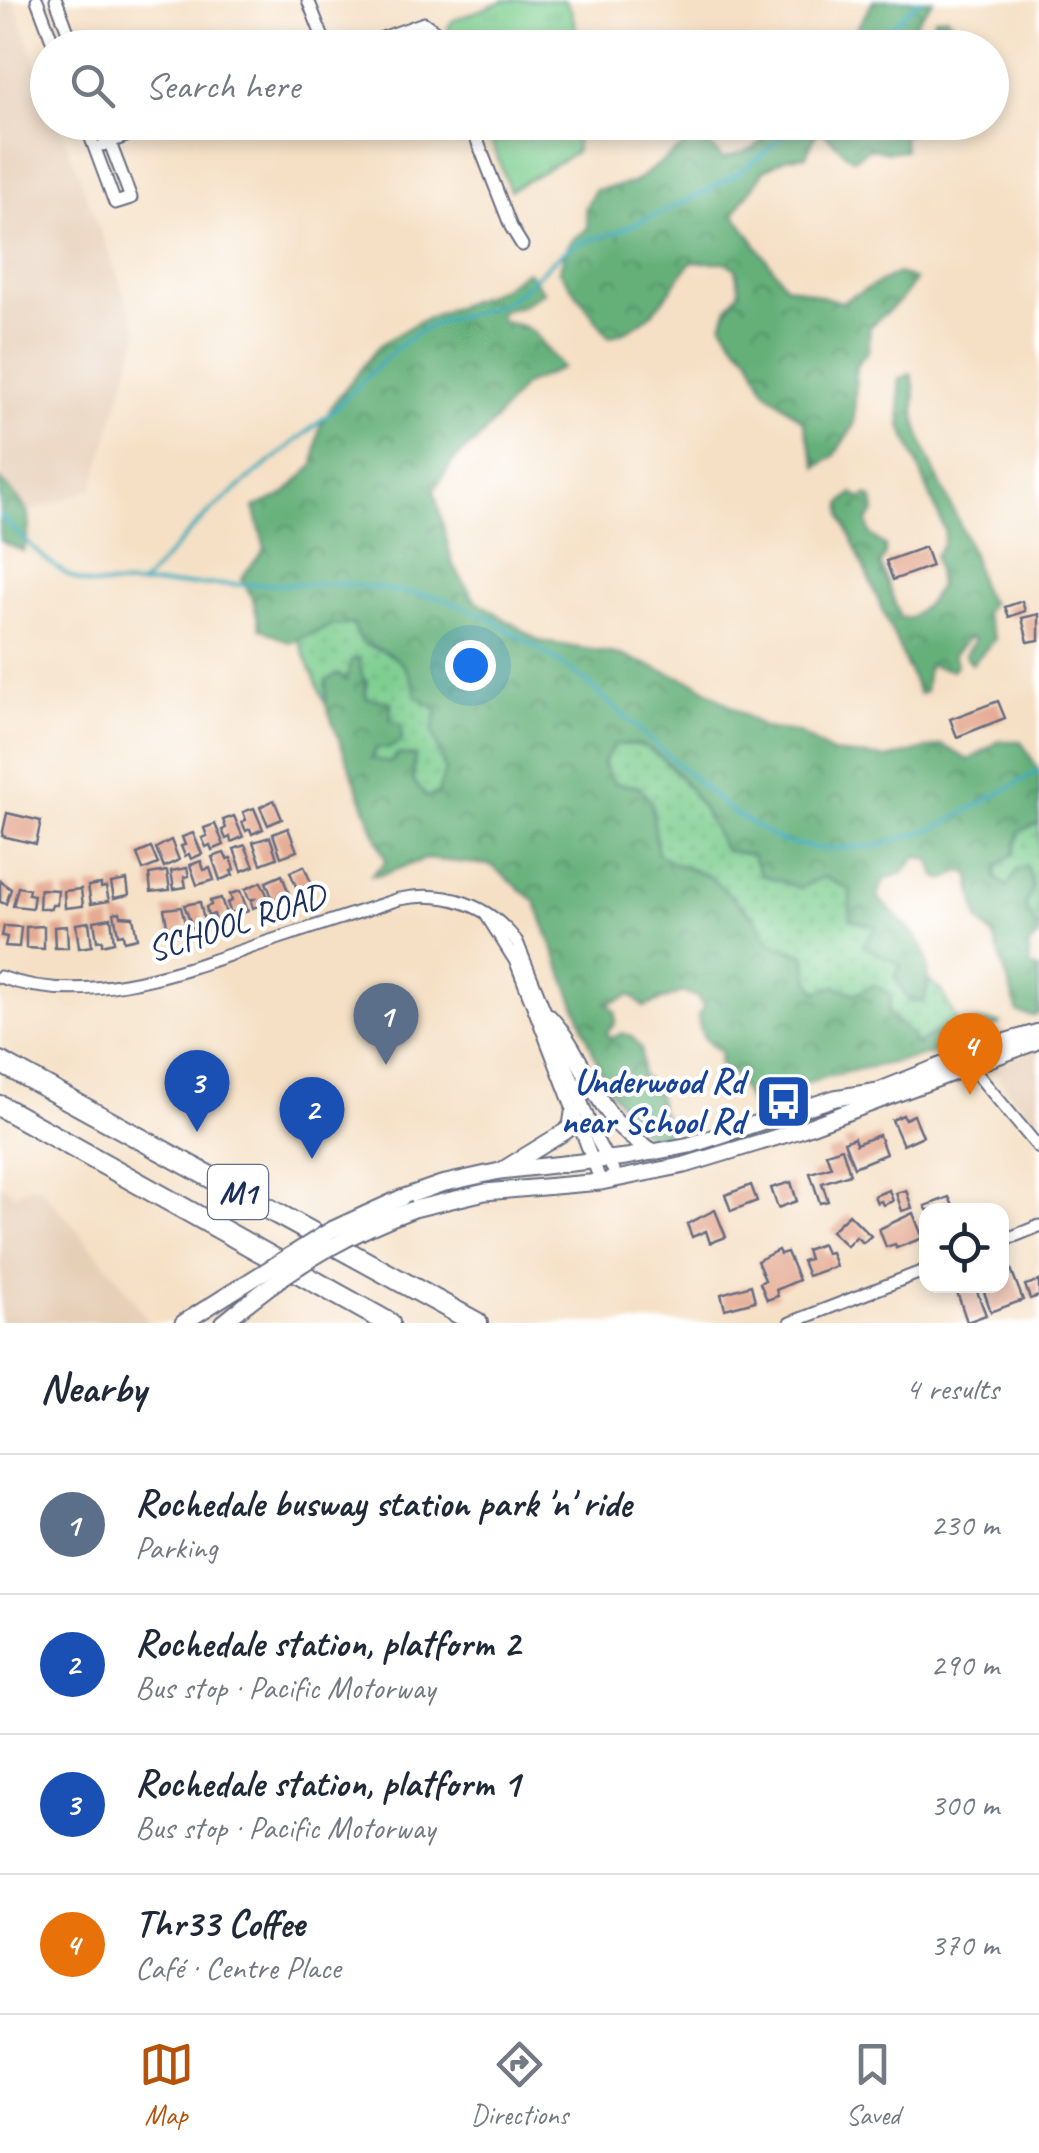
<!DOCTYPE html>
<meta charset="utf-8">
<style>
:root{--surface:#fff;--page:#f2f2f3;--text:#1f2937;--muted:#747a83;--line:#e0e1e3;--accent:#b45309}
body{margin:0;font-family:Caveat,sans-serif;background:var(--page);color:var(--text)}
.controls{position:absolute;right:30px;bottom:30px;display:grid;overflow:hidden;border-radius:20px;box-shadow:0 5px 15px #0003}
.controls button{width:90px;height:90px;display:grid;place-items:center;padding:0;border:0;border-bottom:2px solid var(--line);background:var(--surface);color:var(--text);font:50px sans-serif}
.you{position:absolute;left:470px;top:665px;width:35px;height:35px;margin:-25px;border:8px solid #fff;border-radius:50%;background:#1a73e8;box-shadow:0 0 0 15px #1a73e833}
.badge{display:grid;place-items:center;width:65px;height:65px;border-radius:50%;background:var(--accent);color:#fff;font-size:32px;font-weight:700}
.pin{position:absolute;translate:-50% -82px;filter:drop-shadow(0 2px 5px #0008)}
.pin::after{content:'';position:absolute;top:52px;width:35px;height:30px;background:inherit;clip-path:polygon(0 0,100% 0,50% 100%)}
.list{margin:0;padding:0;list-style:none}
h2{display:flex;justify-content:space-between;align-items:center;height:130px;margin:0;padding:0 40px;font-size:42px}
h2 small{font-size:32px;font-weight:400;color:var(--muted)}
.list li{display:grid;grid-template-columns:65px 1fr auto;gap:30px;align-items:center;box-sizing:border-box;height:140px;padding:0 40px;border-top:2px solid var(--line)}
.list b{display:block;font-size:38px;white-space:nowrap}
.list p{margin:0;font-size:32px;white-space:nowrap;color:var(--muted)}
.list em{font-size:32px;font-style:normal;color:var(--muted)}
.icon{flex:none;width:55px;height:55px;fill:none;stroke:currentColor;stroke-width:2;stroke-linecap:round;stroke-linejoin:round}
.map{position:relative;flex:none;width:1039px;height:1323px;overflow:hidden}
.search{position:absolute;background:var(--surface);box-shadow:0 5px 15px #0003;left:30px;right:30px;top:30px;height:110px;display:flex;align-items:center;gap:25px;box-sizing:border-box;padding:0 35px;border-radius:55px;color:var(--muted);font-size:38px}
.sheet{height:690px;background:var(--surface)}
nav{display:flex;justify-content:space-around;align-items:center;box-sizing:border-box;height:140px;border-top:2px solid var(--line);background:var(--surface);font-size:28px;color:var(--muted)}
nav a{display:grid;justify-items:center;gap:5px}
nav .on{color:var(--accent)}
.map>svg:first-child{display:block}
.built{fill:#e6cfb7}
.grass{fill:url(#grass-dots);stroke:#4c7e76;stroke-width:2.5}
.forest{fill:url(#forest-crowns);stroke:#40706c;stroke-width:2.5}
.park{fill:url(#park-tufts);stroke:#4c7e76;stroke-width:2.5}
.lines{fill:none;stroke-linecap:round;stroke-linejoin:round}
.stream{stroke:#3baaba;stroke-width:4}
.building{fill:#e5aa93}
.street-casing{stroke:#676d82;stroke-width:15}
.secondary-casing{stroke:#676d82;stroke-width:19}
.highway-casing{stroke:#676d82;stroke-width:24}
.street{stroke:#fff;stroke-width:11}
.secondary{stroke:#fff;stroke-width:15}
.highway{stroke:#fff;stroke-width:20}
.secondary-bridge-casing{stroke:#676d82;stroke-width:19;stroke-linecap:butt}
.secondary-bridge{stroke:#fff;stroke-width:15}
.labels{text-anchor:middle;stroke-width:8;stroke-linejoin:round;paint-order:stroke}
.shield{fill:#fff;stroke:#5f6d8e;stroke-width:2.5}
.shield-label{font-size:32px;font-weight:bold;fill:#1b2f5e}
.street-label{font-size:35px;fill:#1b2f5e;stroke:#fff}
.transit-label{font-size:35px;font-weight:bold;fill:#164399;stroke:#fff;text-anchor:end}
</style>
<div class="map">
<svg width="1039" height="1323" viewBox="0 0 1039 1323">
<defs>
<pattern id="grass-dots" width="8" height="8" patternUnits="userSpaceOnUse" patternTransform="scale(2.5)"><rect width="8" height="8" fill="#7ccd8e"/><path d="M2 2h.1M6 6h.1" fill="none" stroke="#6bb07d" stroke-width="1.8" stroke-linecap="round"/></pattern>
<pattern id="forest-crowns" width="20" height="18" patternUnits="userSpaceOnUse" patternTransform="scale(2.5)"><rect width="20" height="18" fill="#65b079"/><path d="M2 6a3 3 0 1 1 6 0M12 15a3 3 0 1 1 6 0" fill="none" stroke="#529066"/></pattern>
<pattern id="park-tufts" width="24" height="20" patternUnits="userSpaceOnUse" patternTransform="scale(2.5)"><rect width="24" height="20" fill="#7ccd8e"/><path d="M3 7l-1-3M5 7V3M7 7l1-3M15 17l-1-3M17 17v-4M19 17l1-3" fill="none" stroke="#6bb07d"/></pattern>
</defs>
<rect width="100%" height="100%" fill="#fff"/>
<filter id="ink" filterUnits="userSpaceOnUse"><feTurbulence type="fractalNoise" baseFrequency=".01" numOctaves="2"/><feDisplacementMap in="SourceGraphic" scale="20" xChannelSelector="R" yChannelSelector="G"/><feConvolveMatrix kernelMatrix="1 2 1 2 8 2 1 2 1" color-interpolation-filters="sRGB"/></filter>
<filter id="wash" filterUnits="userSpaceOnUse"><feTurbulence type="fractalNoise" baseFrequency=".0048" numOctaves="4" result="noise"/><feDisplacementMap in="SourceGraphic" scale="40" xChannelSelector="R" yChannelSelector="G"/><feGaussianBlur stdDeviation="2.25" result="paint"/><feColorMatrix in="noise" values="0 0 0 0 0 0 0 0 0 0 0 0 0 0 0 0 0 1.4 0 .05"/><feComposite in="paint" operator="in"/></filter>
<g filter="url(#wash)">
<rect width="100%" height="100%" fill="#f5e0c5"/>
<!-- built -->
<g class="built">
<polygon points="0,0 13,0 47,91 48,122 59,123 139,332 93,488 30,512 0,480"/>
<polygon points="1039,1046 1039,1130 992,1069"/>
<polygon points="0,1184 15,1194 30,1186 41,1188 114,1273 148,1320 144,1323 0,1323"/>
</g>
<!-- grass -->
<g class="grass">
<path d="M353,624L362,643C397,656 407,660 418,697L439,710L432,731L445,770L438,793L426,797C411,776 397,763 371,759L390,720L391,702L366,698L367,681L350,673L346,680L326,681V705L298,639L331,626Z"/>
<path d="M614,745C621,745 632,743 639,745C674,755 710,819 725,850C757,856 831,870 853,893C869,911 878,933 885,956L902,965L924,1001L929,981L941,991L958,1023L929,1036L916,1046L910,1034L888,1013L891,995L874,986L856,994L835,986L817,993L810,981L805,955L770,943L756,919L709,876L673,863L658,854L651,801L639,787L614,783L602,764Z"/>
<polygon points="1039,823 1039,932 1025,906 1032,887 1007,887 996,878 997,867 1014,853 1020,831"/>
</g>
<!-- forest -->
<g class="forest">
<polygon points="874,0 933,0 916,22 916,35 928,35 935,18 946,16 957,28 950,47 845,47"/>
<path d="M869,122L913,123L912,133L903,135L905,150L887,152L870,148L853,159C839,150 834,138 818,130L806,156L787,158L763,171C756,189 741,196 735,215L785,285L841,302L898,273L915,280L900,301L870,326L868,351L856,365L854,425L834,456L817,467L803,421L765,390L749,355L737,345L722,324L728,307L740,291L736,269L725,262H691C664,296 656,324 609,337L559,270L570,241L588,228L585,208L595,190L633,183L700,134L723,159L753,149L778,123Z"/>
<path d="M527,271L544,292L521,306L500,311L501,321L525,327L535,334L562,368L524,385L483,435L453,461L434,490L453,565L474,599L539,641L621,655L696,683L764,728L797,732L832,753L889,758L942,745L969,760L999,741H1021L1039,771V823L1020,831L1014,853L997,867L996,878L1007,887L1017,870L1028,867L1033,887L1025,907L1039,932V937L1028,945L1030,966L1039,970V1013L1033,1016L1018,1013L994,937L978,920L969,873L961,871L945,880L936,877L931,861L917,856L903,873L885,879L877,896C910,936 938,939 924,1001H909L895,978L901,965L863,946L876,927L850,919V890L824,877L800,888L761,875L752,855L725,850C710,819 674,755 639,745C632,743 622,745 614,745L602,764L614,783L639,787L651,801L658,854L673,863L709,876L756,919L770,943L805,955L810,981L817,992L835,986L856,994L874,985L891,995L888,1013L910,1034L916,1045C943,1025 968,1019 1001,1023C945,1061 879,1061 816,1080C795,1086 773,1098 752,1107L735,1076L719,1065L721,1052C705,1043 699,1033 698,1015L704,1007L697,997L683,992L644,1007L631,995L608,1004L615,1012V1023L607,1033L610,1039L622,1033L632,1036L641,1049L642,1076L657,1088L660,1109L668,1124L666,1134L657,1136L641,1131L606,1085L535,901L491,865L425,859L381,875H371L386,862L326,705V681L338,674L346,680L351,660L360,658C359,673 367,681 366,698L391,702L390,719L401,725L402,741L388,749L376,748L371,759L391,762L399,754L415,756L413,780L426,797L438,793L445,770L432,731L438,710L417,697C407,660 397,656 362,643L353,624L331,626L290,643L260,628L253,599L241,578L265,549L254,507L284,495L314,465L319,429L333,404L380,345L416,323L502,288Z"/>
<path d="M911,374C918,392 912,406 917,425C929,471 957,510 972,554C978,572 978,589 991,603L984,613L995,639L972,664L965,655L975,639L969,637L953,655L957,664L952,670L928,665L925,692L919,694L842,517V503L853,493L861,499L867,495L873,500L875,511L867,521L870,534L885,546V556L880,564L900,617L910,618L928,603L939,586L935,555L943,545L945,531L901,425L899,379Z"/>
<path d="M0,480C27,509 37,511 23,551L0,541Z"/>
</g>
<!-- park -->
<g class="park">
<polygon points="505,0 564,0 571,10 581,47 455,47 448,28 452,21"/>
<polygon points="484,123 578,123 575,153 510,190"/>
</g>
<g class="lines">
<!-- stream -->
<g class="stream">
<polyline points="867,48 920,0"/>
<path d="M0,516C27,540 56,576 91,585L345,584L438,597L490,618L576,673L729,810L782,842L823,849L877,846L938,827L1039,771"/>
<path d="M142,584C164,560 186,534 210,512C250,477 293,445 333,410C362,384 384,354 417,333C443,316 475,316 502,303C529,289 547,261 573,246C587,238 603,238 617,232C684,202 747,180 796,122"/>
</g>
</g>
<g id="blocks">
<!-- building -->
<g class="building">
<polygon points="925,547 932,566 893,580 886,561"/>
<polygon points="1022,601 1025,611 1009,617 1005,607"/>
<polygon points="1039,614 1039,640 1028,642 1022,618"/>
<polygon points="998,701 1005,718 957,737 950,719"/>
<polygon points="274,800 282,819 268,825 260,807"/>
<polygon points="254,808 263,829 252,834 250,829 246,831 242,822 246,820 243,812"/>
<polygon points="7,813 41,821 36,844 2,836"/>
<polygon points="234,816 243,837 231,842 230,837 226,839 222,830 226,828 223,820"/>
<polygon points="215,824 224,845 212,850 210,845 206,847 202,838 207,836 204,828"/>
<polygon points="288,828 297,851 281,857 273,834"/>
<polygon points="193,833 202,854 191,859 189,854 185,856 181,846 185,845 182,837"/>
<polygon points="270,837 277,858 261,864 253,842"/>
<polygon points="171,840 179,860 164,867 156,848"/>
<polygon points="245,845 254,866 242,871 234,849"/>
<polygon points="151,848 158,864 143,870 137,854"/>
<polygon points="224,853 227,859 231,858 235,869 231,871 233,875 220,880 212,857"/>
<polygon points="201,861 204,870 210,868 214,880 197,885 190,865"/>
<polygon points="304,866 312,885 298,891 290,872"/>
<polygon points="187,868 189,876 184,877 186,887 174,889 171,871"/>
<polygon points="167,871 170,890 151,892 149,874"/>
<polygon points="282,875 289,894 273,900 266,882"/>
<polygon points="127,880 129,895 114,898 111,883"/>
<polygon points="0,881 11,889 6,904 0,902"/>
<polygon points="261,882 270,901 253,908 251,901 254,899 249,899 245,889"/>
<polygon points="101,884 101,888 106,887 109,901 91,904 88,886"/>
<polygon points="18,887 29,889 28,894 34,895 32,908 13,906"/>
<polygon points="40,889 58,890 57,905 52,905 51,909 39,909"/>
<polygon points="81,889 83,906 65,908 64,891"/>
<polygon points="240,891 248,911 237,915 236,911 231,913 227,903 232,901 230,894"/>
<polygon points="221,898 227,917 216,921 214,914 208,916 206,907 211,905 210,901"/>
<polygon points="200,902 205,926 193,929 184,905"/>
<polygon points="181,907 186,927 180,928 181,932 169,936 164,909"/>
<polygon points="120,912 121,916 133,917 137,938 124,941 123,934 118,935 114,913"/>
<polygon points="111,918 114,942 102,945 102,940 97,941 94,921"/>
<polygon points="89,922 92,946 79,948 76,924"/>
<polygon points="4,926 21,927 19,947 5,946 7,937 2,936"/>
<polygon points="44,926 44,949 26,948 26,927"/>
<polygon points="67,926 68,948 55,948 54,927"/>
<polygon points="903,1115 905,1119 914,1115 923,1136 903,1145 892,1120"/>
<polygon points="879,1135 886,1154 854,1167 844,1142 854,1138 856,1144"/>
<polygon points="842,1148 850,1174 822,1183 828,1201 820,1203 810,1173 831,1167 826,1153"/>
<polygon points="791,1182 797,1201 778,1208 771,1188"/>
<polygon points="751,1185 757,1201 731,1211 725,1195"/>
<polygon points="889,1190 893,1201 883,1205 881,1201 877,1203 874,1196"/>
<polygon points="906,1190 912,1208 902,1211 896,1193"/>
<polygon points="949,1197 953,1206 941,1210 927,1210 925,1206"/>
<polygon points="715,1210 726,1237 710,1243 706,1231 692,1237 687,1224"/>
<polygon points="913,1213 923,1238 896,1248 895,1244 886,1247 879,1229"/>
<polygon points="849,1214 871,1236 863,1243 856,1237 847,1246 831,1231"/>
<polygon points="822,1244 826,1253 831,1252 836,1266 808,1276 802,1261 809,1259 806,1250"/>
<polygon points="778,1250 780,1254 787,1252 799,1280 776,1290 778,1296 767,1300 760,1283 765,1280 757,1261"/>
<polygon points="1011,1269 1023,1300 991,1312 982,1286 1002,1286 1002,1273"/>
<polygon points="1039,1281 1039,1296 1030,1299 1025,1285"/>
<polygon points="751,1285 755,1301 725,1309 721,1294"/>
<polygon points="955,1286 975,1286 986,1315 967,1322"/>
</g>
</g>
</g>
<g filter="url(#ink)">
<use href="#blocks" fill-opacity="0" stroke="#676d82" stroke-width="2.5"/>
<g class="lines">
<defs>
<g id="street">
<polyline points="37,0 55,48"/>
<polyline points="56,0 74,48"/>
<polyline points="308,0 327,48"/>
<polyline points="354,48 424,23 435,31 441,48"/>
<polyline points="85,122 115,203 131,198 102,122"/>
<polyline points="470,122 511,227 522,245"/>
<polyline points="103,145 162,122"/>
<polyline points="487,916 516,962 601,1182"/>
<path d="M0,977C87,1008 179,972 261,944C307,929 353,914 399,899C445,890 489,904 517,942L597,1140L618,1179"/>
<polyline points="969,1059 977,1074 1039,1148"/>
<polyline points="1002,1241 1039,1226"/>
<polyline points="790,1323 926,1270"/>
</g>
<g id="secondary">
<path d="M548,1016C591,1061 591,1119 654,1152"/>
<polyline points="504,1169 566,1131 571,1126 573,1113"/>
<polyline points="401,1198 441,1184 500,1171 626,1157 690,1145 835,1098 878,1091 990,1046 1039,1032"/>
<polyline points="414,1209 485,1192 601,1182 685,1165 797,1131 1035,1042"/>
<polyline points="183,1323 229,1294"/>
<polyline points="223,1323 249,1302"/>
</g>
<g id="highway">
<polyline points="0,1062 477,1323"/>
<polyline points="0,1106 389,1323"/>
</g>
</defs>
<!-- street casing -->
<use href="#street" class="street-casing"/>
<!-- secondary casing -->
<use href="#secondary" class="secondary-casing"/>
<!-- highway casing -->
<use href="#highway" class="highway-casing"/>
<!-- street -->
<use href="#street" class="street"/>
<!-- secondary -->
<use href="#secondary" class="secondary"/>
<!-- highway -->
<use href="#highway" class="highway"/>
<defs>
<g id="secondary-bridge">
<polyline points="229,1294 331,1230 401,1198"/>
<path d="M249,1302C301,1261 352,1232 414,1209"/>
</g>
</defs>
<!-- secondary-bridge casing -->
<use href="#secondary-bridge" class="secondary-bridge-casing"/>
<!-- secondary-bridge -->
<use href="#secondary-bridge" class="secondary-bridge"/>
</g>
</g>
<!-- icons -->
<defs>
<symbol id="bus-square" viewBox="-11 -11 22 22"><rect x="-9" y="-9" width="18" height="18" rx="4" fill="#1a4fb4" stroke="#fff"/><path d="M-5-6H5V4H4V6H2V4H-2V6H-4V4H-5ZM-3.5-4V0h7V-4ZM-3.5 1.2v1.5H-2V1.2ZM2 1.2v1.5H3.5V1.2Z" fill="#fff"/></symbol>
</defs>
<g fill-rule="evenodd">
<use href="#bus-square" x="752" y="1070" width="63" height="63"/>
</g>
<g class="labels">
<!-- shield labels -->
<rect class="shield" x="208" y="1165" width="60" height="54" rx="8"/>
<g class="shield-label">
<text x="238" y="1203">M1</text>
</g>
<!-- street labels -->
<g class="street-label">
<text transform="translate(236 922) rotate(-18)" y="12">SCHOOL ROAD</text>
</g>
<!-- transit labels -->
<g class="transit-label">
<text x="744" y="1093">Underwood Rd<tspan x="744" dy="40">near School Rd</tspan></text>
</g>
</g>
</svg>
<div class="controls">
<button><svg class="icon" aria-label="locate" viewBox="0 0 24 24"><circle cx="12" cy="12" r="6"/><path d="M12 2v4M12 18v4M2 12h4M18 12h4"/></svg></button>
</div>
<div class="you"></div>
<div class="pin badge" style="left:386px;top:1065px;background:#5c6f8a">1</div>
<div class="pin badge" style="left:312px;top:1159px;background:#1a4fb4">2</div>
<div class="pin badge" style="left:197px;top:1132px;background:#1a4fb4">3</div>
<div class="pin badge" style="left:970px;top:1095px;background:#e8710a">4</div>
<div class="search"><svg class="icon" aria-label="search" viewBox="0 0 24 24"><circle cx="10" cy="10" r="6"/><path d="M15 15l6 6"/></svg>Search here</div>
</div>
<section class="sheet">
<h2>Nearby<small>4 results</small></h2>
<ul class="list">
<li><span class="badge" style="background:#5c6f8a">1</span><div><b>Rochedale busway station park 'n' ride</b><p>Parking</p></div><em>230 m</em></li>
<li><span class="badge" style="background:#1a4fb4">2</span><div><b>Rochedale station, platform 2</b><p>Bus stop · Pacific Motorway</p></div><em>290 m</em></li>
<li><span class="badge" style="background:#1a4fb4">3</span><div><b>Rochedale station, platform 1</b><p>Bus stop · Pacific Motorway</p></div><em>300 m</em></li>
<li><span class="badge" style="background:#e8710a">4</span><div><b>Thr33 Coffee</b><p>Café · Centre Place</p></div><em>370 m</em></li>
</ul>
</section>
<nav>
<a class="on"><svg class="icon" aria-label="map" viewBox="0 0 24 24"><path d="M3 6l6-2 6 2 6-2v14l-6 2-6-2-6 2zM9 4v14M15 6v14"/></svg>Map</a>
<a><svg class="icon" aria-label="directions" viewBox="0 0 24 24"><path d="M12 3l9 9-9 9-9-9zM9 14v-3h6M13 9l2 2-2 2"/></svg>Directions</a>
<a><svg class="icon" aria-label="saved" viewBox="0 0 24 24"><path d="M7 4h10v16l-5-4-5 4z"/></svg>Saved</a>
</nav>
